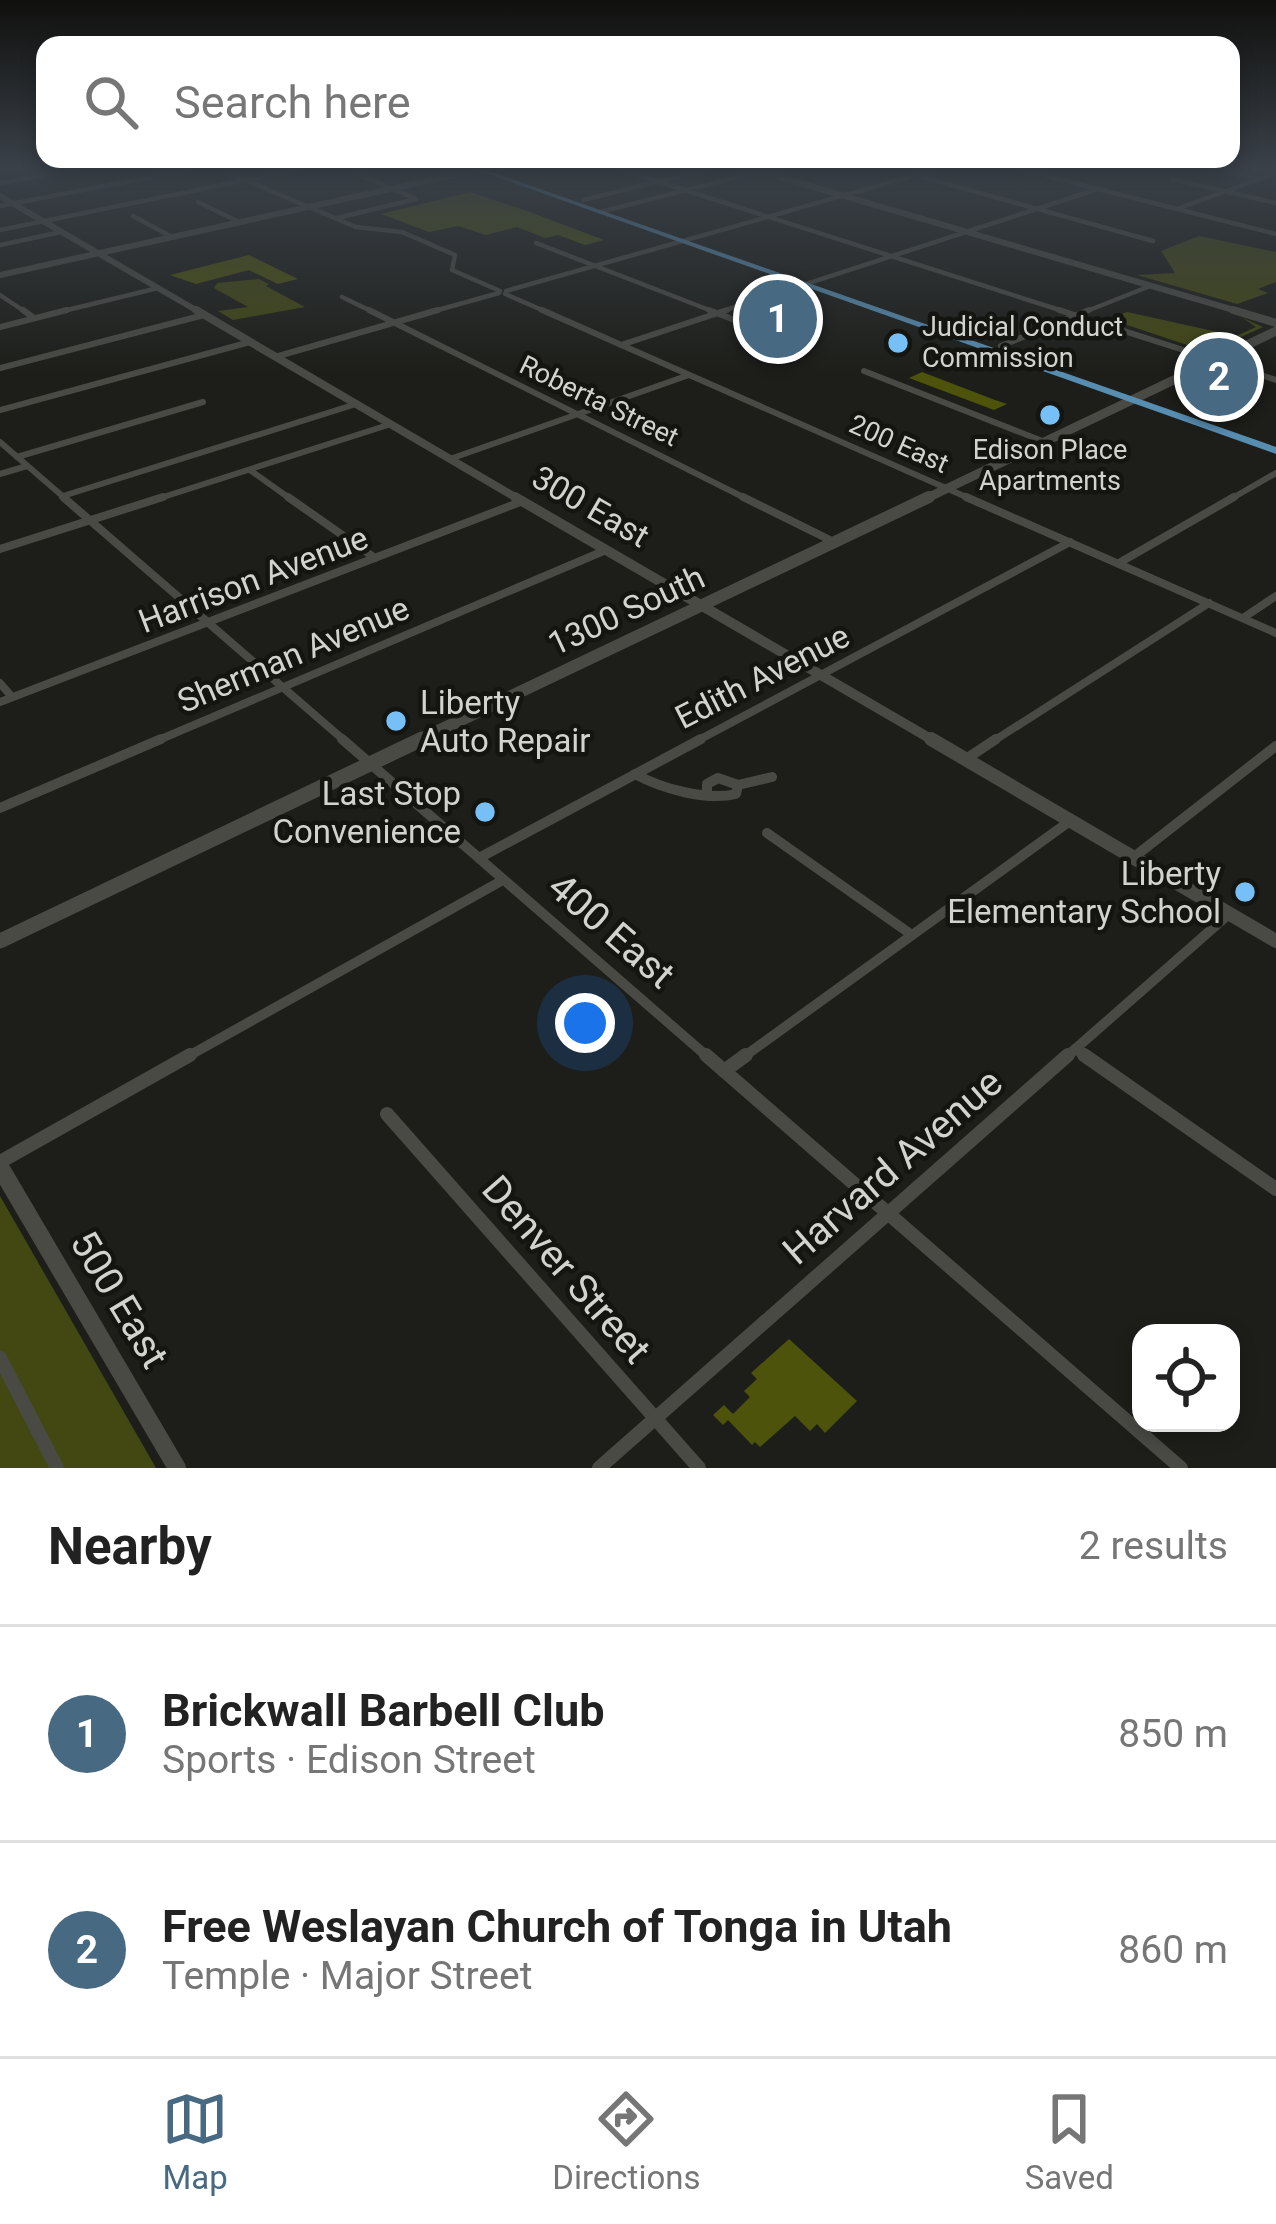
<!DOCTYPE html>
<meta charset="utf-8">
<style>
:root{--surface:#fff;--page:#f6f6f6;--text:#222;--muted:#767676;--line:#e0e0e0;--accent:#486982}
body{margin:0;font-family:Roboto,sans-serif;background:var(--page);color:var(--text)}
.controls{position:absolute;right:36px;bottom:36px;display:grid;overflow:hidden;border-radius:24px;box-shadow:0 6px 18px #0003}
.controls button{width:108px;height:108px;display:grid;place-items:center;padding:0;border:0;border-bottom:3px solid var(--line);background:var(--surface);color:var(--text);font:60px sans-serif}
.you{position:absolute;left:585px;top:1023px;width:42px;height:42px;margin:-30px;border:9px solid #fff;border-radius:50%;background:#1a73e8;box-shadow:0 0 0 18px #1a73e833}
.badge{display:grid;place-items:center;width:78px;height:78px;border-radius:50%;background:var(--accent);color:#fff;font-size:39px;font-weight:700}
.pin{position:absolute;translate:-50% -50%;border:6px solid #fff;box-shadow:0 3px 12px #0006}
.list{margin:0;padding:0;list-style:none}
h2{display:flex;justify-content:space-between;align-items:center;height:156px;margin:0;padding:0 48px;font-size:51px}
h2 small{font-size:39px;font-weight:400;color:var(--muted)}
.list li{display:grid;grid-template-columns:78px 1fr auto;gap:36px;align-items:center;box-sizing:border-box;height:216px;padding:0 48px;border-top:3px solid var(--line)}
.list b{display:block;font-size:45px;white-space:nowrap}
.list p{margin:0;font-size:39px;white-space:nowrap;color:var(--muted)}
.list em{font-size:39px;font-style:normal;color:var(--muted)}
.icon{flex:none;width:66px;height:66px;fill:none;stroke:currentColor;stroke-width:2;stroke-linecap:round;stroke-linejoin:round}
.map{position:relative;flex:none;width:1276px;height:1468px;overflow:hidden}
.search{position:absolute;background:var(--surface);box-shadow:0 6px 18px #0003;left:36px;right:36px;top:36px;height:132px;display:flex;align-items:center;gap:30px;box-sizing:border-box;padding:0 42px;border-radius:24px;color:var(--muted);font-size:45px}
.sheet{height:588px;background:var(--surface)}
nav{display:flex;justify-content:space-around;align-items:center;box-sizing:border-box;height:168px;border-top:3px solid var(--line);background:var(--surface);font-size:33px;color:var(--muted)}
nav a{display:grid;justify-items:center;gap:6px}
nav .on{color:var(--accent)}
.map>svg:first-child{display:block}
.green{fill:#434813}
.building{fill:#4d530b}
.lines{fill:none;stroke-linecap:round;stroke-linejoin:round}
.minor-far4{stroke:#494a44;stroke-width:4.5}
.minor-far3{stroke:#494a44;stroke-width:6}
.minor-far2{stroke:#494a44;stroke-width:8}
.minor-far1{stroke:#494a44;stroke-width:10}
.minor{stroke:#494a44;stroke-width:14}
.tertiary-far4{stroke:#494a44;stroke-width:6}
.tertiary-far3{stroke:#494a44;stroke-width:8}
.tertiary-far2{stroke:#494a44;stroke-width:10}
.tertiary-far1{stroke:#494a44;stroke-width:14}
.tertiary{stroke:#494a44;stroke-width:18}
.secondary-far2{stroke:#494a44;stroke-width:9}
.secondary-far1{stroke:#494a44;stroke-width:12}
.secondary{stroke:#494a44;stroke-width:15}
.primary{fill:#578db1;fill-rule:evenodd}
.poi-dot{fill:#76c0f7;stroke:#141510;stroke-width:4.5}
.labels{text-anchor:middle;stroke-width:9;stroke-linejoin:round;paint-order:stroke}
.far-poi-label{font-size:27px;fill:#d2d2cf;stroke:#141510;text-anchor:start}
.far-street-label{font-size:27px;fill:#d2d2cf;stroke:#141510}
.street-label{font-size:33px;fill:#d2d2cf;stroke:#141510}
.poi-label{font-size:33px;fill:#d2d2cf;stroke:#141510;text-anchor:end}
.near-street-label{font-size:39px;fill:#d2d2cf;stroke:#141510}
</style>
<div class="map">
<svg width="1276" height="1468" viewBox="0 0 1276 1468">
<rect width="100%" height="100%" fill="#1d1e19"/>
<!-- green -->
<g class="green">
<polygon points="1199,236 1276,252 1276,282 1258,289 1268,293 1237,304 1137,275 1175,273 1161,251"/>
<polygon points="259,279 269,284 266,286 305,307 233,320 218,311 248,307 214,288 217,283"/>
<polygon points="1127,312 1236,336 1256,327 1243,318 1263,327 1208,352 1109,319"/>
<polygon points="0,1196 156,1468 0,1468"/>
</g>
<!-- building -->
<g class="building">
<polygon points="470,192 530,212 604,240 585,245 558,235 545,238 517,227 486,235 458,226 429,232 381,214"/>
<polygon points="249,255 298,279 278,284 249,270 196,284 170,275"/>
<polygon points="922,372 995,400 1007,404 994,410 909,378"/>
<polygon points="789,1339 857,1401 825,1433 817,1424 810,1431 795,1416 760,1447 755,1442 752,1445 728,1420 723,1425 713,1415 724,1405 733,1414 750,1397 744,1391 757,1379 751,1373"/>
</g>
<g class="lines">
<!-- minor-far4 -->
<g class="minor-far4">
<polyline points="219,169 356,227 402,232 455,255 452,270 500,291"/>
<polyline points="346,169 416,199"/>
<polyline points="619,169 1069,313"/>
<polyline points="1019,169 1276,234"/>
<polyline points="1232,172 1260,179"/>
<polyline points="915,175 1153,241"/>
<polyline points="1172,179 1276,203"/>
<polyline points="0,183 78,169"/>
<polyline points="583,200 709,169"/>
<polyline points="198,202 239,222"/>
<polyline points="0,206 193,169"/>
<polyline points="1177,209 1276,173"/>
<polyline points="600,212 770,169"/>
<polyline points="133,216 172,237"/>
<polyline points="337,218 416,199"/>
<polyline points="0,230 300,169"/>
<polyline points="536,243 717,313"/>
<polyline points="0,245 61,232"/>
<polyline points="506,291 937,169"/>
<polyline points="505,294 549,313"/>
<polyline points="0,295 27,313"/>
<polyline points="342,297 375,313"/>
<polyline points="55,313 158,288"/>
<polyline points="427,313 499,293"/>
<polyline points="717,313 1098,189"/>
<polyline points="1082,313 1150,286"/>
</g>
<!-- minor-far3 -->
<g class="minor-far3">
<polyline points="23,310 34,318"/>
<polyline points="369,310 749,500"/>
<polyline points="542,310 973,500"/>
<polyline points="709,310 788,341"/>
<polyline points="1059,310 1276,380"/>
<polyline points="0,327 67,310"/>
<polyline points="621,345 727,310"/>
<polyline points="1001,346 1089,310"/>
<polyline points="275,357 438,310"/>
<polyline points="0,368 204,315"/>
<polyline points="864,371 1045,442"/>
<polyline points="0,410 250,342"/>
<polyline points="0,442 67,500"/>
<polyline points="17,457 203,402"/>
<polyline points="450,459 689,375"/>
<polyline points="250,470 292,500"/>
<polyline points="0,474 27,466"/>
<polyline points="63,496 356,404"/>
<polyline points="154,500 391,424"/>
<polyline points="1229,500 1276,473"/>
</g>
<!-- minor-far2 -->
<g class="minor-far2">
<polyline points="63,497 346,742"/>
<polyline points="288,497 375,558"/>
<polyline points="743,497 836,543"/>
<polyline points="966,497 1276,633"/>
<polyline points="0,549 163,497"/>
<polyline points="1119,563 1234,497"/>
<polyline points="1243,618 1276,596"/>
<polyline points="0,683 12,697"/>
<polyline points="0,702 523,501"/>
<polyline points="154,742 606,550"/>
<polyline points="695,742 1070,542"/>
<polyline points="992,742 1209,603"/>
</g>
<!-- minor-far1 -->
<g class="minor-far1">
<polyline points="342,739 709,1058"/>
<polyline points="966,759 996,739"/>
<path d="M635,774C662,789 707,801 736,794L738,785"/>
<polyline points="707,791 707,784 718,778 738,785 772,777"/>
<polyline points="0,808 161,739"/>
<polyline points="767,833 912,935"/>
<polyline points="1134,857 1276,746"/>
<polyline points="479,858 701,739"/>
<polyline points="1075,1049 1088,1058"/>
<polyline points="185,1058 503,880"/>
<polyline points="742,1058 1070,821"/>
<polyline points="1065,1058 1229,914"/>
</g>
<!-- minor -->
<g class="minor">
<polyline points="706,1055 1181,1468"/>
<polyline points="1084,1055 1276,1189"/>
<polyline points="724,1071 746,1055"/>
<polyline points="387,1114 699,1468"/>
<polyline points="0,1162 190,1055"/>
<polyline points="0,1358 57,1468"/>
<polyline points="599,1468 1068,1055"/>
</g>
<!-- tertiary-far4 -->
<g class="tertiary-far4">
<polyline points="752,169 1244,313"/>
<polyline points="0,196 201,313"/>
<polyline points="0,275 481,169"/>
</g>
<!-- tertiary-far3 -->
<g class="tertiary-far3">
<polyline points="196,310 520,500"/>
<polyline points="1233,310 1276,323"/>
</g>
<!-- tertiary-far2 -->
<polyline class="tertiary-far2" points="515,497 936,742"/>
<!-- tertiary-far1 -->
<polyline class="tertiary-far1" points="931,739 1276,941"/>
<!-- tertiary -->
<polyline class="tertiary" points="0,1167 177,1468"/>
<!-- secondary-far2 -->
<polyline class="secondary-far2" points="923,500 1276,331"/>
<!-- secondary-far1 -->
<polyline class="secondary-far1" points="415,742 929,497"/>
<!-- secondary -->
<polyline class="secondary" points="0,941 422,739"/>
<!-- primary -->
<polygon class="primary" points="474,169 483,169 1276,447 1276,454"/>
</g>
<!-- sky -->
<linearGradient id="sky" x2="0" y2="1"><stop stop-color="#10100e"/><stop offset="0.45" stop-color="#3a4149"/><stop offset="1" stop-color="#3a4149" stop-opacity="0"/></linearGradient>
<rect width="1276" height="374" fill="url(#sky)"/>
<!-- markers -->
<g class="poi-dot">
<circle cx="898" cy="343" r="12"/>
<circle cx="1050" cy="415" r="12"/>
<circle cx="396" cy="721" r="12"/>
<circle cx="485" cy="812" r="12"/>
<circle cx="1245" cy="892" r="12"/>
</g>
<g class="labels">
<!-- far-poi labels -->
<g class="far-poi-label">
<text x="922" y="336">Judicial Conduct<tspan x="922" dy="31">Commission</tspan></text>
<text x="1050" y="459" text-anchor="middle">Edison Place<tspan x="1050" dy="31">Apartments</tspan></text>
</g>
<!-- far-street labels -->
<g class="far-street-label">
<text transform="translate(599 401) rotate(26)" y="9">Roberta Street</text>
<text transform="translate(899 444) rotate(24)" y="9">200 East</text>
</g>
<!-- street labels -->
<g class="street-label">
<text transform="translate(591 506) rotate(30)" y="12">300 East</text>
<text transform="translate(253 579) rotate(-21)" y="12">Harrison Avenue</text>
<text transform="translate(626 610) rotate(-25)" y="12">1300 South</text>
<text transform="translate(293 654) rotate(-23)" y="12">Sherman Avenue</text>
<text transform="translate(762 676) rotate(-27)" y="12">Edith Avenue</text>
</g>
<!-- poi labels -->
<g class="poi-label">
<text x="420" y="714" text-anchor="start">Liberty<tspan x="420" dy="38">Auto Repair</tspan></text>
<text x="461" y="805">Last Stop<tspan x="461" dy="38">Convenience</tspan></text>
<text x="1221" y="885">Liberty<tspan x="1221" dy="38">Elementary School</tspan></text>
</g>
<!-- near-street labels -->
<g class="near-street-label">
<text transform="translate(612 930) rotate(41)" y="14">400 East</text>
<text transform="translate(892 1166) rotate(-41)" y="14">Harvard Avenue</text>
<text transform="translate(567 1269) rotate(49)" y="14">Denver Street</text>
<text transform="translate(120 1299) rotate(59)" y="14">500 East</text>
</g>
</g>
</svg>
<div class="controls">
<button><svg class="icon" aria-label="locate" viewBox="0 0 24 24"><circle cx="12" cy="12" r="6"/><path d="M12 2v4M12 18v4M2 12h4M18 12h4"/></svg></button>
</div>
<div class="you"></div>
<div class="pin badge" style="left:778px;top:319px">1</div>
<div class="pin badge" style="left:1219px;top:377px">2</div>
<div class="search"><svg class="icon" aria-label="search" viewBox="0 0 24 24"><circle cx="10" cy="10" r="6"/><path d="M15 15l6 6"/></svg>Search here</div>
</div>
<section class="sheet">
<h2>Nearby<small>2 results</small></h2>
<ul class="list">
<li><span class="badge">1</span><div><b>Brickwall Barbell Club</b><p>Sports · Edison Street</p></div><em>850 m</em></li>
<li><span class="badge">2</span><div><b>Free Weslayan Church of Tonga in Utah</b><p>Temple · Major Street</p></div><em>860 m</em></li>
</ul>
</section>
<nav>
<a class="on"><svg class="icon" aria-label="map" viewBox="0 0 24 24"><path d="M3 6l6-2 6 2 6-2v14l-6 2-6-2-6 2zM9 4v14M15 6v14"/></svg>Map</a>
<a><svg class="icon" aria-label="directions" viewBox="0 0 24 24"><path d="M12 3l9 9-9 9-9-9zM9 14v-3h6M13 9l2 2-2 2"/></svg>Directions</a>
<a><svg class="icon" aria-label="saved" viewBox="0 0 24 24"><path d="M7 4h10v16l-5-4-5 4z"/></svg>Saved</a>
</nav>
